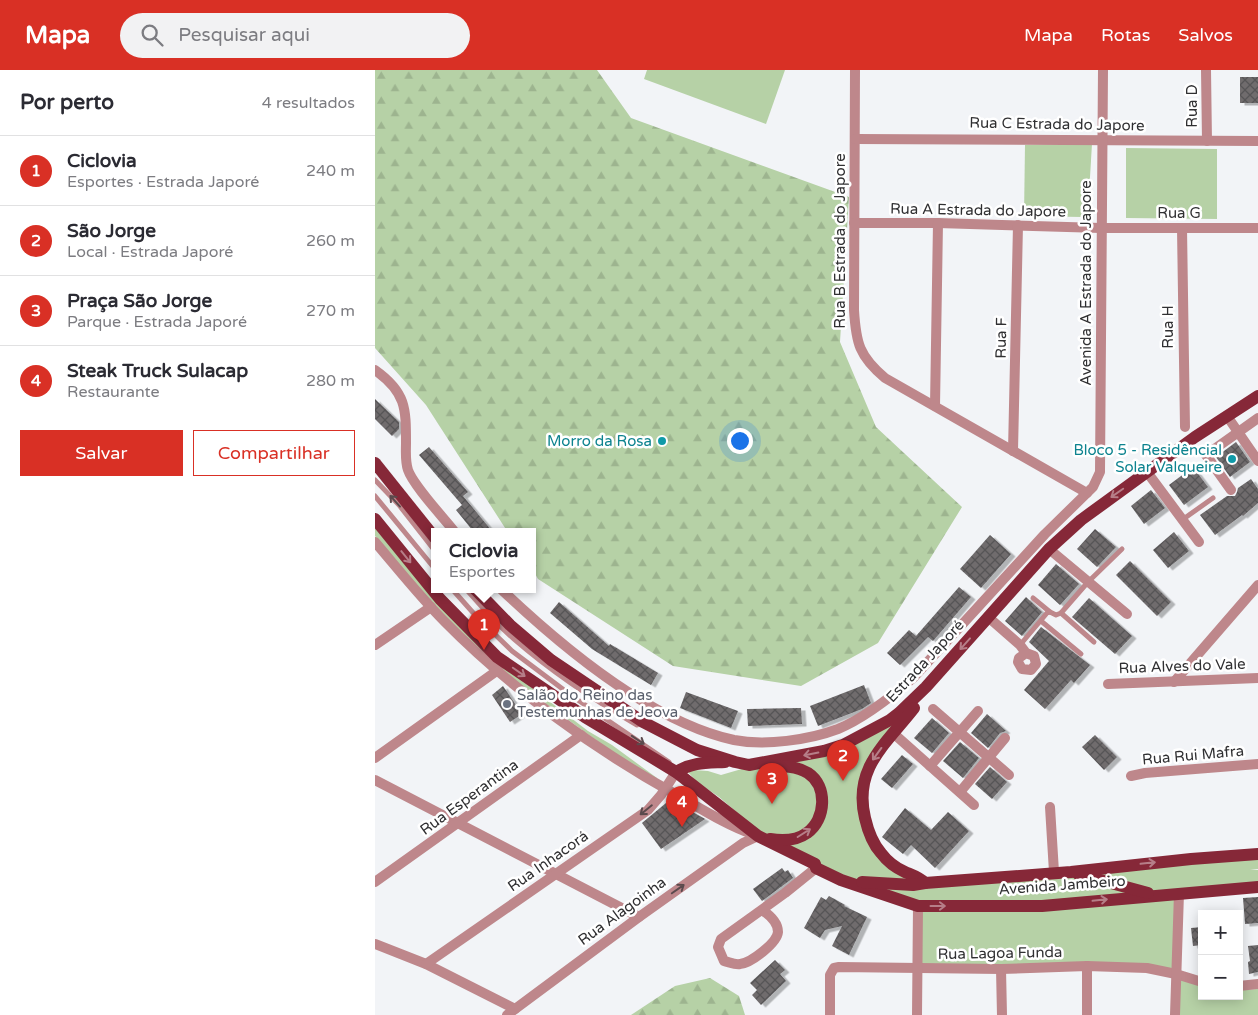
<!DOCTYPE html>
<html lang="pt">
<meta charset="utf-8">
<style>
:root{--surface:#fff;--page:#f2f2f3;--text:#2b2b33;--muted:#7c7c81;--line:#e1e1e2;--accent:#d93025}
body{margin:0;font-family:"Varela Round",sans-serif;background:var(--page);color:var(--text)}
.controls{position:absolute;right:15px;bottom:15px;display:grid;overflow:hidden;border-radius:0px;box-shadow:0 2px 12px #0003}
.controls button{width:45px;height:45px;display:grid;place-items:center;padding:0;border:0;border-bottom:1px solid var(--line);background:var(--surface);color:var(--text);font:25px sans-serif}
.you{position:absolute;left:364px;top:370px;width:18px;height:18px;margin:-12px;border:4px solid #fff;border-radius:50%;background:#1a73e8;box-shadow:0 0 0 8px #1a73e833}
.badge{display:grid;place-items:center;width:32px;height:32px;border-radius:50%;background:var(--accent);color:#fff;font-size:16px;font-weight:700}
.pin{position:absolute;translate:-50% -41px;filter:drop-shadow(0 1px 2px #0008)}
.pin::after{content:'';position:absolute;top:26px;width:18px;height:15px;background:inherit;clip-path:polygon(0 0,100% 0,50% 100%)}
.popup{position:absolute;left:56px;top:458px;width:105px;height:65px;box-sizing:border-box;display:grid;place-content:center;border-radius:0px;background:var(--surface);filter:drop-shadow(0 1px 4px #0005);font-size:16px;white-space:nowrap;color:var(--muted)}
.popup b{font-size:19px;color:var(--text)}
.popup::after{content:'';position:absolute;left:50%;top:100%;margin-left:-10px;border:10px solid transparent;border-top-color:var(--surface)}
.list{margin:0;padding:0;list-style:none}
h2{display:flex;justify-content:space-between;align-items:center;height:65px;margin:0;padding:0 20px;font-size:21px}
h2 small{font-size:16px;font-weight:400;color:var(--muted)}
.list li{display:grid;grid-template-columns:32px 1fr auto;gap:15px;align-items:center;box-sizing:border-box;height:70px;padding:0 20px;border-top:1px solid var(--line)}
.list b{display:block;font-size:19px;white-space:nowrap}
.list p{margin:0;font-size:16px;white-space:nowrap;color:var(--muted)}
.list em{font-size:16px;font-style:normal;color:var(--muted)}
.actions{display:flex;gap:10px;padding:15px 20px}
.actions a{flex:1;padding:11px 0;border:1px solid var(--accent);border-radius:0px;text-align:center;font-size:18px;color:var(--accent)}
.actions .main{background:var(--accent);color:#fff}
.icon{flex:none;width:28px;height:28px;fill:none;stroke:currentColor;stroke-width:2;stroke-linecap:round;stroke-linejoin:round}
.map{position:relative;flex:none;width:883px;height:945px;overflow:hidden}
header{display:flex;align-items:center;gap:30px;box-sizing:border-box;height:70px;padding:0 25px;background:var(--accent);color:#fff}
header strong{font-size:24px}
nav{display:flex;gap:28px;margin-inline-start:auto;font-size:18px}
.search{width:350px;height:45px;background:var(--page);display:flex;align-items:center;gap:12px;box-sizing:border-box;padding:0 18px;border-radius:28px;color:var(--muted);font-size:19px}
main{display:flex}
aside{flex:1;background:var(--surface)}
.map>svg:first-child{display:block}
.forest{fill:url(#forest-firs)}
.green{fill:#b6d1a6}
.building{fill:url(#building-cross-hatch);filter:url(#shadow)}
.lines{fill:none;stroke-linecap:round;stroke-linejoin:round}
.service{stroke:#be878b;stroke-width:5}
.minor{stroke:#be878b;stroke-width:10}
.primary{stroke:#862838;stroke-width:12}
.oneway{stroke:#b67e88}
.oneway2{stroke:#5b4a4d}
.culture-dot{fill:#0f9aa8;stroke:#fff;stroke-width:2}
.worship-dot{fill:#6b7280;stroke:#fff;stroke-width:2}
.labels{text-anchor:middle;stroke-width:5;stroke-linejoin:round;paint-order:stroke}
.street-label{font-size:15px;fill:#303032;stroke:#fff}
.culture-label{font-size:15px;fill:#0d838f;stroke:#fff;text-anchor:end}
.worship-label{font-size:15px;fill:#5b616d;stroke:#fff;text-anchor:start}
</style>
<header>
<strong>Mapa</strong>
<div class="search"><svg class="icon" aria-label="search" viewBox="0 0 24 24"><circle cx="10" cy="10" r="6"/><path d="M15 15l6 6"/></svg>Pesquisar aqui</div>
<nav><a>Mapa</a><a>Rotas</a><a>Salvos</a></nav>
</header>
<main>
<aside>
<h2>Por perto<small>4 resultados</small></h2>
<ul class="list">
<li><span class="badge">1</span><div><b>Ciclovia</b><p>Esportes · Estrada Japoré</p></div><em>240 m</em></li>
<li><span class="badge">2</span><div><b>São Jorge</b><p>Local · Estrada Japoré</p></div><em>260 m</em></li>
<li><span class="badge">3</span><div><b>Praça São Jorge</b><p>Parque · Estrada Japoré</p></div><em>270 m</em></li>
<li><span class="badge">4</span><div><b>Steak Truck Sulacap</b><p>Restaurante</p></div><em>280 m</em></li>
</ul>
<div class="actions"><a class="main">Salvar</a><a>Compartilhar</a></div>
</aside>
<div class="map">
<svg width="883" height="945" viewBox="0 0 883 945">
<defs>
<pattern id="forest-firs" width="22" height="20" patternUnits="userSpaceOnUse" patternTransform="scale(1.25)"><rect width="22" height="20" fill="#b6d1a6"/><path d="M5 1l3.5 6h-7zM16 11l3.5 6h-7z" fill="#9db48f"/></pattern>
<pattern id="building-cross-hatch" width="8" height="8" patternUnits="userSpaceOnUse" patternTransform="scale(1.25)"><rect width="8" height="8" fill="#6f6c6d"/><path d="M0 0l8 8M0 8l8-8" fill="none" stroke="#575456"/></pattern>
<filter id="shadow"><feDropShadow dx="4.5" dy="2.5" stdDeviation="0" flood-color="#0004"/></filter>
</defs>
<rect width="100%" height="100%" fill="#f2f4f7"/>
<!-- forest -->
<g class="forest">
<polygon points="0,0 222,0 256,48 474,127 465,272 501,357 587,437 503,573 426,616 298,596 163,509 158,500 158,461 132,461 51,335 0,278"/>
<polygon points="335,908 364,926 370,945 256,945 300,916"/>
</g>
<!-- green -->
<g class="green">
<polygon points="272,0 410,0 391,54 269,9"/>
<polygon points="717,74 713,140 707,147 649,146 650,75"/>
<polygon points="751,78 842,79 842,149 751,148"/>
<polygon points="0,452 157,618 213,661 237,675 282,708 279,712 156,623 92,570 22,495 0,466"/>
<polygon points="522,651 493,708 492,745 505,779 531,809 883,785 883,799 875,800 883,800 883,815 801,823 799,905 827,914 827,926 864,926 864,920 883,919 883,945 799,945 799,905 778,897 542,899 543,831 466,807 387,764 344,727 322,712 313,702 318,700 333,701 346,705 377,696 413,691"/>
</g>
<!-- building -->
<g class="building">
<rect x="865" y="7" width="18" height="26"/>
<polygon points="0,329 24,352 24,359 17,366 0,349"/>
<polygon points="861,372 875,392 855,407 841,387"/>
<polygon points="54,377 93,422 88,426 117,461 98,461 81,440 87,435 44,385"/>
<polygon points="818,397 833,417 809,435 794,415"/>
<polygon points="876,409 883,419 883,433 868,446 867,445 840,465 825,445 852,426 860,426 862,422 863,418"/>
<polygon points="776,420 790,438 769,454 756,436"/>
<polygon points="720,459 741,477 722,497 702,479"/>
<polygon points="799,462 814,481 793,498 778,480"/>
<polygon points="615,465 636,484 606,518 585,499"/>
<polygon points="755,491 796,532 782,546 741,505"/>
<polygon points="681,494 704,514 685,535 663,515"/>
<polygon points="584,517 596,527 558,571 553,567 525,595 512,583 534,560 541,566"/>
<polygon points="651,527 667,542 647,566 630,551"/>
<polygon points="714,528 757,566 740,584 697,547"/>
<polygon points="184,532 234,576 235,574 283,603 276,615 217,579 175,543"/>
<polygon points="666,557 715,595 699,613 696,610 670,639 649,620 674,591 654,572"/>
<polygon points="489,615 496,633 487,639 443,656 435,636"/>
<polygon points="128,616 147,644 135,652 117,625"/>
<polygon points="311,622 363,641 356,658 305,638"/>
<polygon points="426,638 427,654 373,656 372,639"/>
<polygon points="612,644 631,661 625,663 613,678 596,663"/>
<polygon points="557,648 574,663 557,683 539,668"/>
<polygon points="720,665 742,687 729,700 707,677"/>
<polygon points="585,672 604,688 588,708 568,691"/>
<polygon points="527,685 538,694 517,718 506,709"/>
<polygon points="615,697 632,712 617,729 600,714"/>
<polygon points="298,731 330,749 286,779 267,753 291,733"/>
<polygon points="530,738 556,760 573,742 594,761 560,798 536,775 528,784 507,767"/>
<polygon points="407,798 410,802 413,800 418,808 387,831 378,819"/>
<polygon points="454,826 470,835 469,836 492,847 474,885 457,876 467,856 450,860 445,868 429,858 446,827 451,830"/>
<polygon points="883,827 883,853 870,854 868,828"/>
<polygon points="827,857 827,875 818,876 816,858"/>
<polygon points="883,875 883,902 874,904 873,892 875,891 873,876"/>
<polygon points="400,890 410,900 405,904 411,911 386,935 377,925 382,920 375,913"/>
</g>
<g class="lines">
<!-- service -->
<g class="service">
<polyline points="0,410 24,435 60,481"/>
<polyline points="0,426 60,499"/>
<polyline points="807,450 838,428"/>
<polyline points="77,519 101,546 137,581 197,626 294,692"/>
<path d="M91,519C106,536 121,554 139,569C177,602 219,630 262,655"/>
<polyline points="658,528 675,542"/>
<polyline points="686,543 719,572"/>
<polyline points="666,551 706,584"/>
<polyline points="645,575 672,543 675,542 681,545 686,543 713,512 747,479"/>
</g>
<!-- minor -->
<g class="minor">
<path d="M480,0L479,240C481,273 484,286 510,308L712,423"/>
<polyline points="831,0 832,71"/>
<polyline points="480,69 883,71"/>
<polyline points="479,153 563,153 726,158 883,158"/>
<polyline points="807,158 810,357"/>
<path d="M0,300C31,322 31,338 31,373C31,382 30,391 33,400C38,415 68,447 79,461"/>
<polyline points="560,336 563,153"/>
<polyline points="852,346 883,391"/>
<polyline points="638,381 643,155"/>
<polyline points="772,402 824,472"/>
<polyline points="856,420 831,385 883,348"/>
<path d="M0,472C23,499 45,527 70,552C134,617 220,680 300,724C325,738 349,754 377,764"/>
<polyline points="674,479 752,544"/>
<path d="M126,519C186,576 276,652 359,670C390,676 434,670 463,659C490,648 516,627 538,608L670,464L718,417L725,402L728,0"/>
<polyline points="613,547 645,575 651,583 659,586 661,594 656,600 647,599 643,592 644,588 651,583"/>
<polyline points="0,575 56,537"/>
<polyline points="799,612 883,515"/>
<polyline points="733,614 883,608"/>
<polyline points="558,639 634,705"/>
<polyline points="518,663 599,735"/>
<polyline points="0,688 123,600"/>
<polyline points="555,696 603,641"/>
<polyline points="756,706 770,703 883,694"/>
<polyline points="0,710 264,847"/>
<polyline points="585,722 630,668"/>
<polyline points="675,737 679,802"/>
<polyline points="0,812 206,665"/>
<path d="M387,840C393,844 403,852 403,862C402,873 376,893 365,894C360,895 354,892 349,891L343,877L346,869L410,823L441,798"/>
<polyline points="0,874 51,894 140,939"/>
<polyline points="51,894 273,740 286,725 301,702"/>
<polyline points="712,896 712,945"/>
<polyline points="626,899 627,945"/>
<polyline points="864,916 883,914"/>
<polyline points="132,945 264,847 368,773 383,766"/>
<polyline points="455,945 455,905 459,898 464,897 626,899 712,896 772,898 801,904 827,912"/>
<polyline points="542,945 543,836"/>
<polyline points="800,945 804,823"/>
</g>
<!-- primary -->
<g class="primary">
<polyline points="0,393 60,468"/>
<polyline points="0,449 65,529 122,587 210,647 301,702 383,766 440,794 441,798 466,810 543,836 667,836 883,817"/>
<polyline points="100,519 135,555 176,590 268,652 322,680 360,692 374,695 449,681 468,675 515,650 524,643 551,617 674,479 706,450 820,367 883,326"/>
<path d="M539,638C511,674 478,698 490,748C493,761 497,773 506,783C512,791 521,798 530,802C537,805 544,807 550,813"/>
<path d="M301,702C318,692 331,693 350,692"/>
<path d="M395,769C407,771 421,771 432,763C451,750 453,716 433,703C422,696 407,696 395,696"/>
<polyline points="703,804 773,823"/>
<polyline points="487,812 538,815 550,813 696,802 816,789 883,784"/>
</g>
</g>
<!-- one-way arrows -->
<defs><path id="oneway-shaft" d="M-6 0H5M1.5-3L5.5 0L1.5 3" fill="none" stroke-width="1.6" stroke-linecap="round" stroke-linejoin="round" transform="scale(1.25)"/></defs>
<g class="oneway">
<use href="#oneway-shaft" transform="translate(742 423) rotate(145)"/>
<use href="#oneway-shaft" transform="translate(31 487) rotate(51)"/>
<use href="#oneway-shaft" transform="translate(590 574) rotate(132)"/>
<use href="#oneway-shaft" transform="translate(144 602) rotate(35)"/>
<use href="#oneway-shaft" transform="translate(436 684) rotate(169)"/>
<use href="#oneway-shaft" transform="translate(502 684) rotate(126)"/>
<use href="#oneway-shaft" transform="translate(429 763) rotate(-32)"/>
<use href="#oneway-shaft" transform="translate(773 793) rotate(-6)"/>
<use href="#oneway-shaft" transform="translate(725 830) rotate(-6)"/>
<use href="#oneway-shaft" transform="translate(563 836)"/>
</g>
<g class="oneway2">
<use href="#oneway-shaft" transform="translate(20 431) rotate(-132)"/>
<use href="#oneway-shaft" transform="translate(263 670) rotate(34)"/>
<use href="#oneway-shaft" transform="translate(271 740) rotate(141)"/>
<use href="#oneway-shaft" transform="translate(303 819) rotate(-35)"/>
</g>
<!-- markers -->
<g class="culture-dot">
<circle cx="287" cy="371" r="5"/>
<circle cx="857" cy="389" r="5"/>
</g>
<circle class="worship-dot" cx="132" cy="634" r="5"/>
<g class="labels">
<!-- street labels -->
<g class="street-label">
<text transform="translate(817 36) rotate(-90)" y="5">Rua D</text>
<text transform="translate(682 54) rotate(1)" y="5">Rua C Estrada do Japore</text>
<text transform="translate(603 140) rotate(1)" y="5">Rua A Estrada do Japore</text>
<text x="804" y="148">Rua G</text>
<text transform="translate(465 171) rotate(-90)" y="5">Rua B Estrada do Japore</text>
<text transform="translate(711 213) rotate(-90)" y="5">Avenida A Estrada do Japore</text>
<text transform="translate(793 257) rotate(-90)" y="5">Rua H</text>
<text transform="translate(626 268) rotate(-89)" y="5">Rua F</text>
<text transform="translate(550 591) rotate(-47)" y="5">Estrada Japoré</text>
<text transform="translate(807 596) rotate(-2)" y="5">Rua Alves do Vale</text>
<text transform="translate(818 685) rotate(-5)" y="5">Rua Rui Mafra</text>
<text transform="translate(94 727) rotate(-36)" y="5">Rua Esperantina</text>
<text transform="translate(173 791) rotate(-35)" y="5">Rua Inhacorá</text>
<text transform="translate(687 815) rotate(-4)" y="5">Avenida Jambeiro</text>
<text transform="translate(247 841) rotate(-36)" y="5">Rua Alagoinha</text>
<text transform="translate(625 883) rotate(-1)" y="5">Rua Lagoa Funda</text>
</g>
<!-- culture labels -->
<g class="culture-label">
<text x="277" y="376">Morro da Rosa</text>
<text x="847" y="385">Bloco 5 - Residêncial<tspan x="847" dy="17">Solar Valqueire</tspan></text>
</g>
<!-- worship labels -->
<g class="worship-label">
<text x="142" y="630">Salão do Reino das<tspan x="142" dy="17">Testemunhas de Jeova</tspan></text>
</g>
</g>
</svg>
<div class="controls">
<button>+</button>
<button>−</button>
</div>
<div class="you"></div>
<div class="pin badge" style="left:109px;top:580px">1</div>
<div class="popup"><b>Ciclovia</b>Esportes</div>
<div class="pin badge" style="left:468px;top:711px">2</div>
<div class="pin badge" style="left:397px;top:734px">3</div>
<div class="pin badge" style="left:307px;top:757px">4</div>
</div>
</main>
